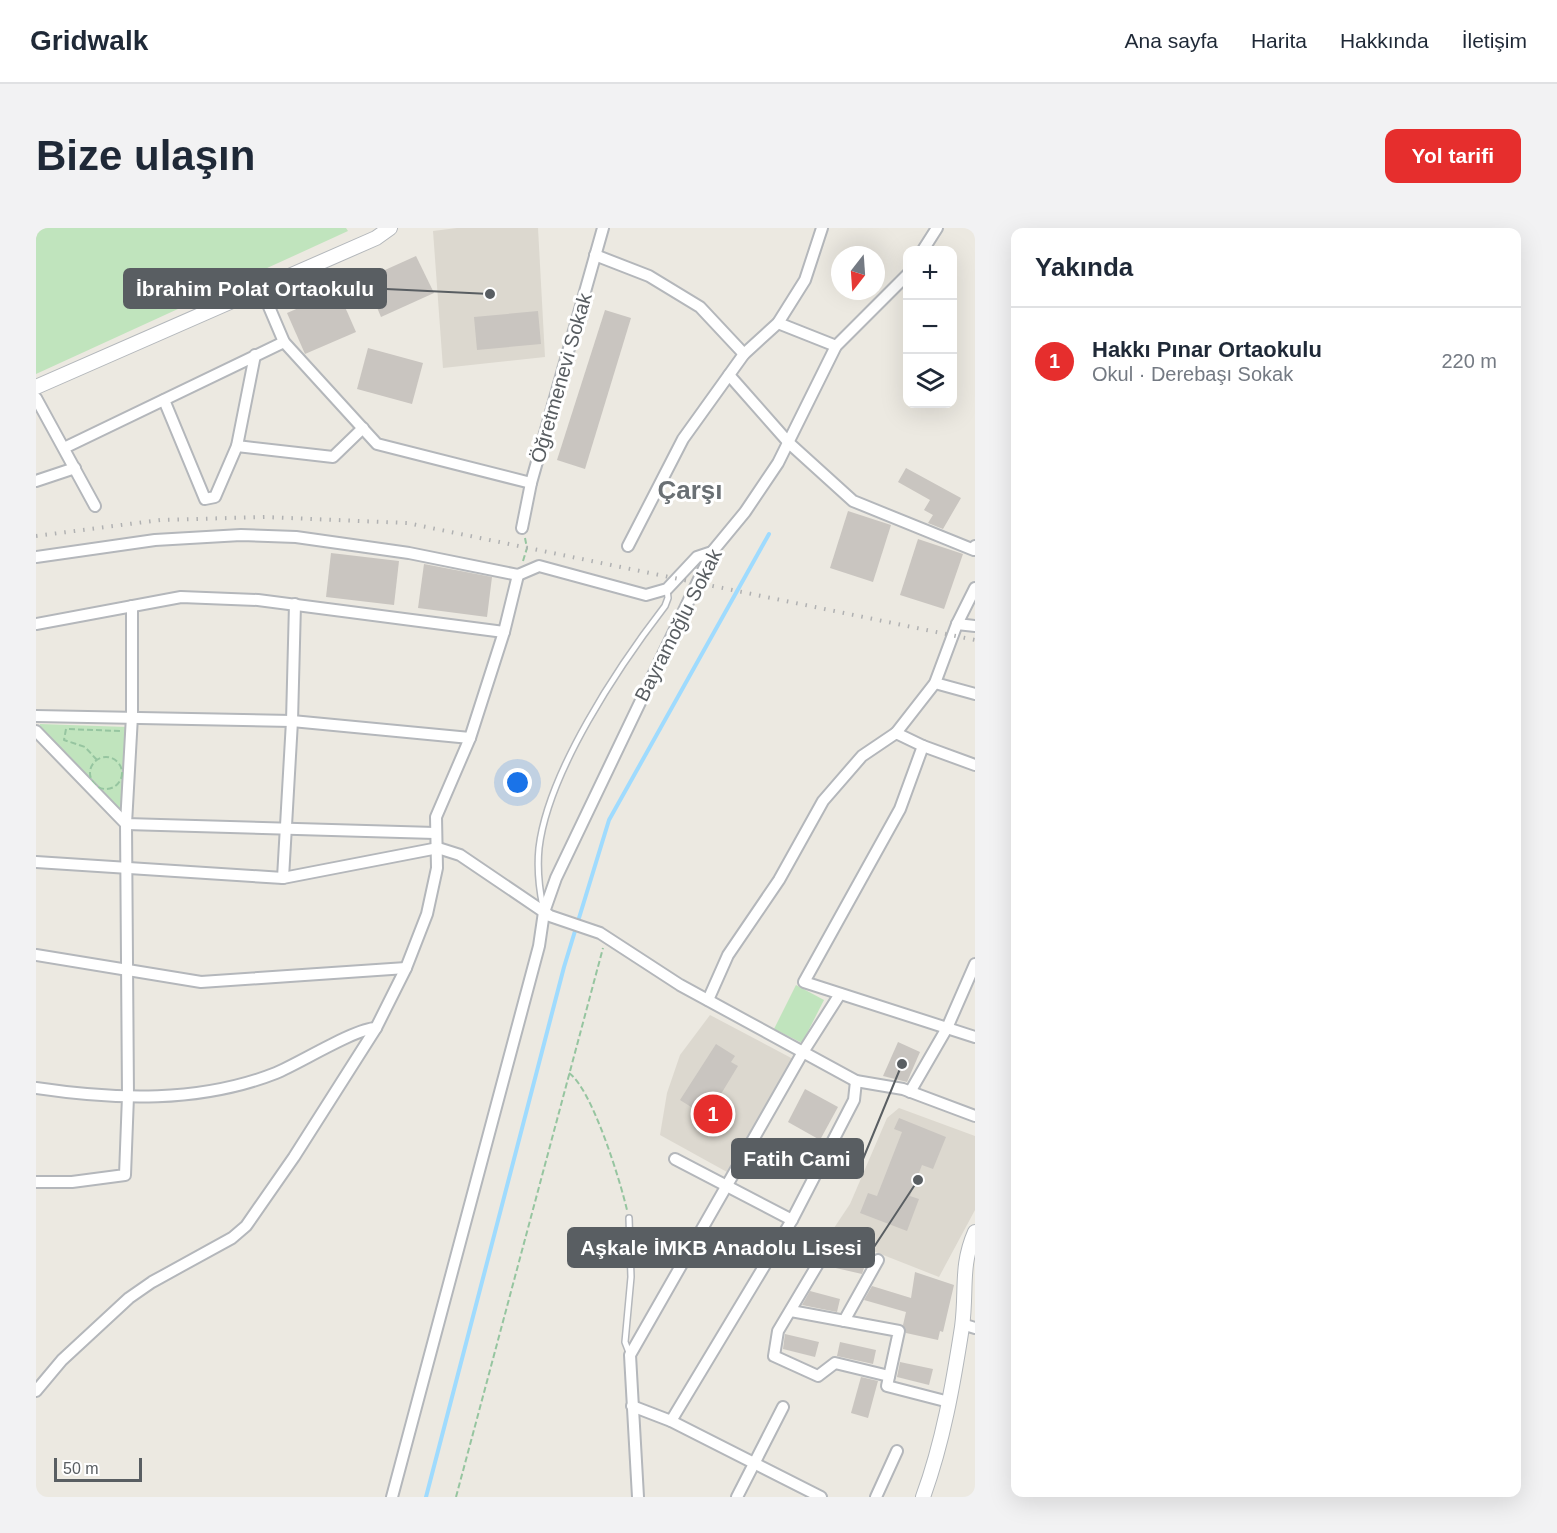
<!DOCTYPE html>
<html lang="tr">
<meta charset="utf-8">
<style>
:root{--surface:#fff;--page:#f2f2f3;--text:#1f2937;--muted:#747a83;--line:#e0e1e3;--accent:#e62e2d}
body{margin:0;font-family:Helvetica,sans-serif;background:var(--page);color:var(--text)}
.controls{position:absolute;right:18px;top:18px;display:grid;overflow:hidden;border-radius:12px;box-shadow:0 6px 24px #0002}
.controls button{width:54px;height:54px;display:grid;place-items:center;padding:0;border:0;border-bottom:2px solid var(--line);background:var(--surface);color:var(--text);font:30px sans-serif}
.compass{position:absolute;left:795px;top:18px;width:54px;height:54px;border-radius:50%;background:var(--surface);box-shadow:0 6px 24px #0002;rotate:197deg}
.scale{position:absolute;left:18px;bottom:15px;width:88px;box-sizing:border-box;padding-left:6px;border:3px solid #595e62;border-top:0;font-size:16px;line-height:21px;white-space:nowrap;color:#595e62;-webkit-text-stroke:4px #fff;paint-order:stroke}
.you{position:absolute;left:482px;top:555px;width:21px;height:21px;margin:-15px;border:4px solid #fff;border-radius:50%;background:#1a73e8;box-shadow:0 0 0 9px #1a73e833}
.badge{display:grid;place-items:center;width:39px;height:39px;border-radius:50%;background:var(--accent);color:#fff;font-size:20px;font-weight:700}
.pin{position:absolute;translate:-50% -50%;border:3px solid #fff;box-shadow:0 2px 6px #0006}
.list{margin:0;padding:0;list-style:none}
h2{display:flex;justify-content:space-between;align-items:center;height:78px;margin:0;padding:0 24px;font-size:26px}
h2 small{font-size:20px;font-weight:400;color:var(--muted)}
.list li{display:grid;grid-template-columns:39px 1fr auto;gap:18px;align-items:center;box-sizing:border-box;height:108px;padding:0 24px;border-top:2px solid var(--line)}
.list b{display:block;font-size:22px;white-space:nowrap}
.list p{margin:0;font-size:20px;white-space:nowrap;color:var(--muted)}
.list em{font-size:20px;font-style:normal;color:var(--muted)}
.icon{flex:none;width:33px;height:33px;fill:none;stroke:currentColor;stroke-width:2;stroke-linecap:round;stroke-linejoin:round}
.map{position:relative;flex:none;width:939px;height:1269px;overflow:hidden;border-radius:12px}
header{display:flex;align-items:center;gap:36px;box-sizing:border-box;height:84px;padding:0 30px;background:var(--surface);border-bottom:2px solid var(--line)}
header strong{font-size:28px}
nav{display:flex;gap:33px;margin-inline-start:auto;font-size:21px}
.intro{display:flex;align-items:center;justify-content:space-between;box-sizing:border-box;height:144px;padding:0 36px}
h1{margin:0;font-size:42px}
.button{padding:15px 27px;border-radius:12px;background:var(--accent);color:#fff;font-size:21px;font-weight:700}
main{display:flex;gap:36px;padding:0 36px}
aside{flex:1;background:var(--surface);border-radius:12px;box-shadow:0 6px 24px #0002}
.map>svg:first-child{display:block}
.education{fill:#dcd8cf}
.green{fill:#c0e4bd}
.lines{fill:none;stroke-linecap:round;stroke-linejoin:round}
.stream{stroke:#9fdbfe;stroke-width:4}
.building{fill:#c9c5c0}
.lane-casing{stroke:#b4b7bb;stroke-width:8}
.street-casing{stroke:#b4b7bb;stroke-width:14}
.secondary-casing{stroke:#b3b7bb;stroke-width:16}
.path{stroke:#96c5a0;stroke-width:2;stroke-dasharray:6 3;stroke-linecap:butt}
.lane{stroke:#fff;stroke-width:5}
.street{stroke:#fff;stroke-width:10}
.secondary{stroke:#fff;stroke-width:14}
.rail{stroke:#b0b1b2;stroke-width:4;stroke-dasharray:1.5 8;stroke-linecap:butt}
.labels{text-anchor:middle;stroke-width:6;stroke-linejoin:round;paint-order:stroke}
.street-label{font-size:20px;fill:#595e62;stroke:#fff}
.district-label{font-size:26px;font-weight:bold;fill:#6a7074;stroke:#fff}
.leader{fill:none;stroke:#595e62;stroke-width:2}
.callout-dot{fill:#595e62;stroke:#fff;stroke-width:2}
.callout{fill:#595e62;stroke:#595e62;stroke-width:2}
.callout-label{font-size:21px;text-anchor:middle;font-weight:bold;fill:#fff}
</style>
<header>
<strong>Gridwalk</strong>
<nav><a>Ana sayfa</a><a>Harita</a><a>Hakkında</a><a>İletişim</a></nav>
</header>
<div class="intro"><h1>Bize ulaşın</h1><a class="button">Yol tarifi</a></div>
<main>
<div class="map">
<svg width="939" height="1269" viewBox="0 0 939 1269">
<rect width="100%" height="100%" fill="#ece9e1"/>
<!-- education -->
<g class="education">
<polygon points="421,0 502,0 509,129 407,140 397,3"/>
<polygon points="674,787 759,832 691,944 624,907 631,865 644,827"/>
<polygon points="863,880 939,908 939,982 903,1049 794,1006 814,976 851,890"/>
</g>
<!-- green -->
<g class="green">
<polygon points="0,0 310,0 312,3 0,146"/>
<polygon points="4,496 91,499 86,580 81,582 3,501"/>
<polygon points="760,757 788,772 766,815 738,801"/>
</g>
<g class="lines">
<!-- stream -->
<polyline class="stream" points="390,1269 528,739 573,592 733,306"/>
</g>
<!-- building -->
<g class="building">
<polygon points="380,28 398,65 345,89 329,51"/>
<polygon points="302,63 320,104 269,126 251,85"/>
<polygon points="569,82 595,90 549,241 521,232"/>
<polygon points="502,83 505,116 441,122 438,89"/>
<polygon points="332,120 387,135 376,176 321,161"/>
<polygon points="870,240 925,270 907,301 892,295 897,287 888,282 894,272 862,254"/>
<polygon points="812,283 855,297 837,354 794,340"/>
<polygon points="882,311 927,326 908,381 864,367"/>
<polygon points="295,325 363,333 358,377 290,369"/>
<polygon points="388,336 456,349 451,389 382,380"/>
<polygon points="862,814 884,824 871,854 847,848"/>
<polygon points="680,816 699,828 695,834 702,838 671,889 644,872"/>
<polygon points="769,861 802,879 784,912 752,894"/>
<polygon points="863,890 910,909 897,941 886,937 874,968 883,971 871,1003 824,985 832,965 841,968 866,904 858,901"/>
<polygon points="798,1024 831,1031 826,1046 791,1038"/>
<polygon points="879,1044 918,1057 907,1104 904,1103 902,1112 870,1105 867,1097 870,1084 828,1072 836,1058 875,1070"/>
<polygon points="774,1063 804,1071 801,1084 766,1077"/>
<polygon points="749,1106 783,1114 779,1129 747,1121"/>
<polygon points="804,1114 840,1122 837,1136 801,1128"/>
<polygon points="864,1134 897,1141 893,1157 861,1149"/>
<polygon points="825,1149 842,1153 832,1190 815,1185"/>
</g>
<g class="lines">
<defs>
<g id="lane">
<path d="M507,679C503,660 501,640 503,620C512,544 582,439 629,378L632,370L631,361"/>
<polyline points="593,990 595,1049 589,1114 594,1127"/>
</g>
<g id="street">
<polyline points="887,22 901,0"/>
<polyline points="559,27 613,48 664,79 708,126"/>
<polyline points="225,60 248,114 341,216 495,255"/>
<polyline points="742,95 800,118"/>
<polyline points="693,147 753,215 817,273 938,322 939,318"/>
<polyline points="0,170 59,278"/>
<polyline points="128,172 169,271 179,269 201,218 297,229 327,200"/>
<polyline points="201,218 219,127"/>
<polyline points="28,220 248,114"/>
<polyline points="0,253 39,240"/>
<polyline points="486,300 495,255 567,0"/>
<polyline points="592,318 647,211 708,126 742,95 769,52 786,0"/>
<polyline points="0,329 119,312 205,307 260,309 373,325 482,347 503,338 610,367 631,361 661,329 676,324"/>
<polyline points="0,396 145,369 222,372 468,404"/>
<polyline points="921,396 939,398"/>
<polyline points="899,455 939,466"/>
<polyline points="0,488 256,493 434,510"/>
<polyline points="0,503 90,596 399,605"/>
<polyline points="860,505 899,455 921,396 939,360"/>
<polyline points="939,537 887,518 864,581 768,754 939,809"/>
<polyline points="0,634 247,650 402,620 424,627 514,688 564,705 644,757 820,853 867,861 939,888"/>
<polyline points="247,650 256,493 259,376"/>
<polyline points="0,727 165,754 370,740"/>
<polyline points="672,772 692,727 743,652 787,573 826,528 860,505 887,518"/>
<path d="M0,860C80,872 164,875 240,845C264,835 320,800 340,800"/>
<polyline points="874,864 911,800 939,736"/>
<polyline points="639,931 756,992"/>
<polyline points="0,954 36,954 89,947 92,868 90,596 96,488 96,378"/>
<polyline points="792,1019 742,1103 738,1128 782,1148 799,1135 853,1148"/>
<polyline points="755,1083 863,1103 851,1158 913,1174"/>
<polyline points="808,1093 842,1032"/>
<polyline points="926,1096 939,1100"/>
<polyline points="0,1163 26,1132 93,1070 116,1054 196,1010 210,998 258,929 340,800 370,740 391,686 401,640 400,589 434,510 468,404 482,347"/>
<polyline points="596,1178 635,1193 785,1269"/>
<polyline points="635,1193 756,992 818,872 820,853"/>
<polyline points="356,1269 503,718 508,684 520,650 676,324 709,284 742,235 800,118 872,46"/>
<polyline points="602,1269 594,1127 767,824 804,766"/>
<polyline points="701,1269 747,1179"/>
<polyline points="840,1269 861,1223"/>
</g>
<g id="secondary">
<polyline points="0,159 340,10 354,0"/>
<path d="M887,1269C907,1214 917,1157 926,1099C931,1063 924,1038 939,1004"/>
</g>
</defs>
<!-- lane casing -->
<use href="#lane" class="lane-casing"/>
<!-- street casing -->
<use href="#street" class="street-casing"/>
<!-- secondary casing -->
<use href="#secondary" class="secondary-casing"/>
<!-- path -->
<g class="path">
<polyline points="487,333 491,320 489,310"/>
<circle cx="70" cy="545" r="16"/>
<polyline points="61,532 49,519 28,512 30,501 84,503"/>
<path d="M533,845C556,861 584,952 591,982"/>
<polyline points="420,1269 567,720"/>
</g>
<!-- lane -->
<use href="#lane" class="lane"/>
<!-- street -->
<use href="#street" class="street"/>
<!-- secondary -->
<use href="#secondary" class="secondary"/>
<!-- rail -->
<polyline class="rail" points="0,308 124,292 229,289 371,295 939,412"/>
</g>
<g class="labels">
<!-- street labels -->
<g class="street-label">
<text transform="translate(525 150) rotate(-74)" y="7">Öğretmenevi Sokak</text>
<text transform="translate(642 397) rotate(-63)" y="7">Bayramoğlu Sokak</text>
</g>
<!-- district labels -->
<g class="district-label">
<text x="654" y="271">Çarşı</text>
</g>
</g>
<!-- callouts -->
<path class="leader" d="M454 66L350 61M866 836L827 931M882 952L838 1019"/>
<g class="callout-dot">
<circle cx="454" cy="66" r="6"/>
<circle cx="866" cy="836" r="6"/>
<circle cx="882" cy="952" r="6"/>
</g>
<g class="callout">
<rect x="88" y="41" width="262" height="39" rx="6"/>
<rect x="696" y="911" width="131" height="39" rx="6"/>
<rect x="532" y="1000" width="306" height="39" rx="6"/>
</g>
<g class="callout-label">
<text x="219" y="68">İbrahim Polat Ortaokulu</text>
<text x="761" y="938">Fatih Cami</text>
<text x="685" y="1027">Aşkale İMKB Anadolu Lisesi</text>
</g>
</svg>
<div class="controls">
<button>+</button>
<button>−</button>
<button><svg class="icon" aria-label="layers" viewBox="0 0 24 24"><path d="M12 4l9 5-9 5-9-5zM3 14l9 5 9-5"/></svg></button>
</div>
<svg class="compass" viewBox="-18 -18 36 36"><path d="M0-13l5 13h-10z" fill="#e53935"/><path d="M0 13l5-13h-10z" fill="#747a83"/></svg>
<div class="scale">50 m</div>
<div class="you"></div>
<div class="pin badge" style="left:677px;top:886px">1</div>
</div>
<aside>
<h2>Yakında<small></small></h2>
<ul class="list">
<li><span class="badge">1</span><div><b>Hakkı Pınar Ortaokulu</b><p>Okul · Derebaşı Sokak</p></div><em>220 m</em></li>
</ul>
</aside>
</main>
